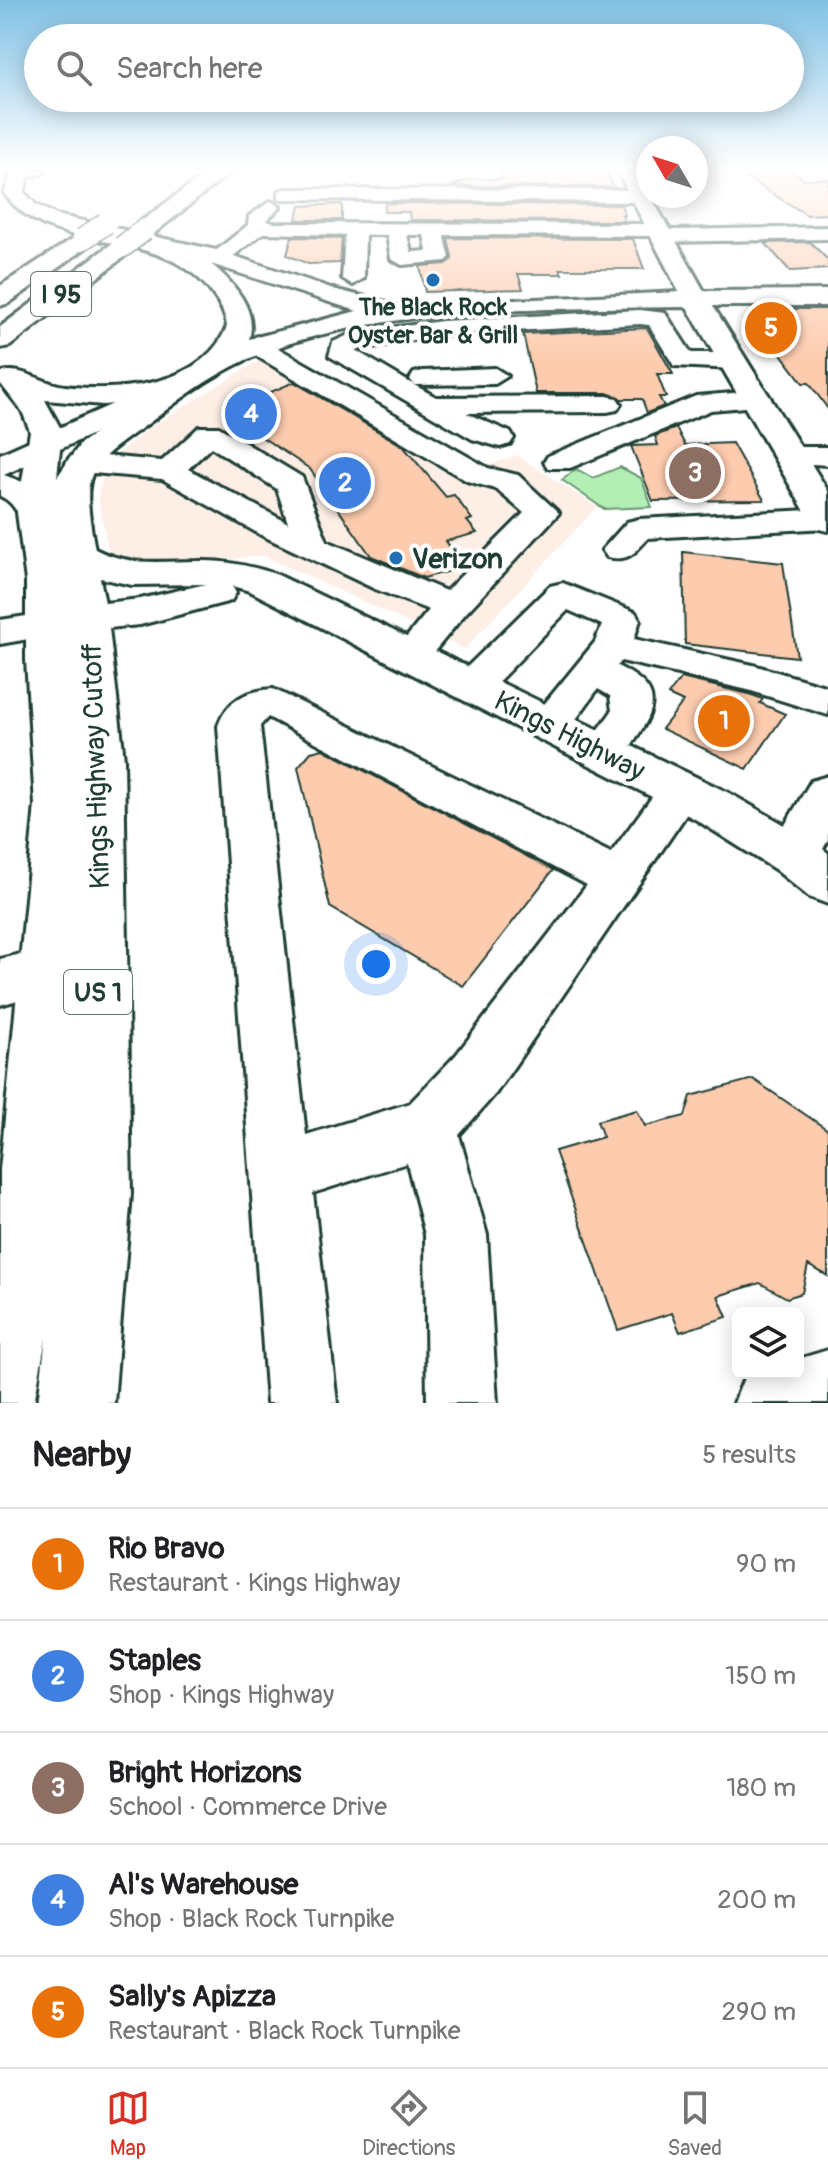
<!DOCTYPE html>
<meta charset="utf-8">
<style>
:root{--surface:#fff;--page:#f6f6f6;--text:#202124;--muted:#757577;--line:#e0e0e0;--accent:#d93025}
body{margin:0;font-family:Pangolin,sans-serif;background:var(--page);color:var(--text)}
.controls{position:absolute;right:24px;bottom:24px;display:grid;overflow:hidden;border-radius:12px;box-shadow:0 4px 20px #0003}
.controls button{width:72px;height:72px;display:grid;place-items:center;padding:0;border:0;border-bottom:2px solid var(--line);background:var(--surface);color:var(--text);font:40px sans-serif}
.compass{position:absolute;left:636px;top:136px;width:72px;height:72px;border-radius:50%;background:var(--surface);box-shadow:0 4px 20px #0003;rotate:309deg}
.you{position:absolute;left:376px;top:964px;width:28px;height:28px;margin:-20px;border:6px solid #fff;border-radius:50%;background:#1a73e8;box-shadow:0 0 0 12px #1a73e833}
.badge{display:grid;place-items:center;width:52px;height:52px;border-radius:50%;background:var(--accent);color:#fff;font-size:26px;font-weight:700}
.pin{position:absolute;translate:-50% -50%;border:4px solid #fff;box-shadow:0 2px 8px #0006}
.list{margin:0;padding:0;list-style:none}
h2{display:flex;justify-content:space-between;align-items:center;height:104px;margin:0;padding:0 32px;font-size:34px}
h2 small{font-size:26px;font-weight:400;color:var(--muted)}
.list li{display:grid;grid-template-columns:52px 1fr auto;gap:24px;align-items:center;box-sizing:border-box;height:112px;padding:0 32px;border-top:2px solid var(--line)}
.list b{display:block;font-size:30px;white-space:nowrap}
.list p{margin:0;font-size:26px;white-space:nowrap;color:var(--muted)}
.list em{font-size:26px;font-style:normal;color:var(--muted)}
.icon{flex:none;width:44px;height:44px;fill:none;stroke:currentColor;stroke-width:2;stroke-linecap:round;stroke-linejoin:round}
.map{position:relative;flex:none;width:828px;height:1403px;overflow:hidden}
.search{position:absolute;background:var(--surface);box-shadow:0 4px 20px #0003;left:24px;right:24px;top:24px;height:88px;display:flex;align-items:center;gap:20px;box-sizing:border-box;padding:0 28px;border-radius:44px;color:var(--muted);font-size:30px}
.sheet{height:664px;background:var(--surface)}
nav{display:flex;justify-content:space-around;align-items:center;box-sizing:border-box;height:112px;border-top:2px solid var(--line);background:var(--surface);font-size:22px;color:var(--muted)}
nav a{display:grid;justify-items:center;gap:4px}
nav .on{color:var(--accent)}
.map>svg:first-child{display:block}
.built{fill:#feefe6}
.green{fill:#b3efb5;stroke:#699674;stroke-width:2}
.building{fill:#fdcbad;stroke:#1f3d34;stroke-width:2}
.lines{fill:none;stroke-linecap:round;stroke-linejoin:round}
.minor-casing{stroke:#1f3d34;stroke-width:6}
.major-casing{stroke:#1f3d34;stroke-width:6}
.highway-casing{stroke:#1f3d34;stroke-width:6}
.minor{fill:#fff;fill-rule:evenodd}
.major{fill:#fff;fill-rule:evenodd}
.highway{fill:#fff;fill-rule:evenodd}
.highway-bridge-casing{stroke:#1f3d34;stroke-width:24;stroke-linecap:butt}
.highway-bridge{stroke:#fff;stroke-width:21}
.poi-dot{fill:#1f6fb2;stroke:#fff;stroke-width:3}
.labels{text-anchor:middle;stroke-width:8;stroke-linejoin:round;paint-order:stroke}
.far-poi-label{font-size:24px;font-weight:bold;fill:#1f3d34;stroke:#fff}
.shield{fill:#fff;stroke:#627771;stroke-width:2}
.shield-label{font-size:26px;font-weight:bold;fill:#1f3d34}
.poi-label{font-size:28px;font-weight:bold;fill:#1f3d34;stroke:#fff;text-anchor:start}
.street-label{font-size:28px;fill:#1f3d34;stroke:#fff}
</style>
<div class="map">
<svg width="828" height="1403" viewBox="0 0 828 1403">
<rect width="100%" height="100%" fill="#fff"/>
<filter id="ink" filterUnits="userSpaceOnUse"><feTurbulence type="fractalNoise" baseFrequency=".0125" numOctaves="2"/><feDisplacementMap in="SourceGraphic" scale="16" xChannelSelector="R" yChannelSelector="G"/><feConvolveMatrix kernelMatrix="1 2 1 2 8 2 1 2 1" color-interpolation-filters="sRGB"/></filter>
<g filter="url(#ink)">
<!-- built -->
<polygon class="built" points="273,352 316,367 490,465 517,455 597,507 465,649 264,556 162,565 129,561 114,554 108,549 98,497 103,475 115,456 150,427"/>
<!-- green -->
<polygon class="green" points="620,467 641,478 652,507 604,509 562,480 576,469 593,478"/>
<!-- building -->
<g class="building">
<polygon points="501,170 606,170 613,187 451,186 470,179 503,179"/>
<polygon points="734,170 792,170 803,179 828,179 828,214 807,215"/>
<polygon points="385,203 621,205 625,215 622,215 625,221 410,220 409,212 384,212"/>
<polygon points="342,204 342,220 296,220 300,206"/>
<polygon points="292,237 342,238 340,263 308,264 287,255"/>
<polygon points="448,238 633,239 644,269 560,269 562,274 518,274 523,289 425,292 420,266 446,264 452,259"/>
<polygon points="810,242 828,260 828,269 790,271 765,243"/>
<polygon points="789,309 828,309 828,409 809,383 803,383 763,330"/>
<polygon points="647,328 673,374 657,374 666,397 659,397 664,406 647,413 642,399 621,399 607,393 536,393 523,334"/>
<polygon points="294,382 403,446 446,497 454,495 472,519 467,521 477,533 446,541 455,554 441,558 450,571 424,578 371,556 310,469 224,412"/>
<polygon points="676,428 685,445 732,443 764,500 653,501 631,446 658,445 655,436"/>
<polygon points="683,552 783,563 797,657 685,644"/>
<polygon points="681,678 749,694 763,699 760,703 785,714 747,769 662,729 683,702 668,695"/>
<polygon points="323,749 553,870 463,986 330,907 298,767 311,752"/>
<polygon points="753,1079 828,1130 828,1276 808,1265 802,1293 787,1298 760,1283 718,1296 727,1317 680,1332 672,1313 618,1330 555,1151 603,1137 597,1121 637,1110 645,1126 685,1116 691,1096"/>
</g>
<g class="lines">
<defs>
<g id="minor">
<path d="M13,170H47C40,178 20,178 13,170Z"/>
<polygon points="286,189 641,190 650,196 641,202 279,199 279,191"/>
<path d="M271,201L280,207L266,221L275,223L661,224L671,230L828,227V239L664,242L654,236L444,235L450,257L446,261L402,265L391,259L387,235H365L364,278L353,285L342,278L345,235L263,233L227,261H213L209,257L213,253L248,225L249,216ZM407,235H424L427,251L411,252Z"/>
<polygon points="640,310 665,313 691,353 734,353 747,361 734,369 674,366 649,325 640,324 442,335 355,350 414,385 410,379 414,373 423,371 495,368 508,376 495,384 414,385 436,397 607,396 617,398 621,404 617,410 607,412 466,413 510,432 514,438 510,444 500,447 472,439 329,356 333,342 353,333 442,321"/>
<path d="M257,336L488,468L518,475L559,513L465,614L424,664L411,668L398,664L392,655L429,610L375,589L261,535L162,479L81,472L70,469L66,463L70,457L81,454L162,461L199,427H219L302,477L327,541L446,591L524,513L496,489L467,481L258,357L245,343ZM211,447L277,489L288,523L188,469Z"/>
<polygon points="757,391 767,393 771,399 767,405 711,410 570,468 548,468 544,462 548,456 696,396"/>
<polygon points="790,447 828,447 828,465 780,462 775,456 780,450"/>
<path d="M828,509L827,528L648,538C635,553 628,562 607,557L602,550L627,522L639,519Z"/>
<path d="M563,583L635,612L640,620L634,639L753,665L828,687V715L748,690L621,661L617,666C656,685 662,702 636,738C631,745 625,758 618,764C609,770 598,767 588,764L582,753L612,711L610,696L598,689C580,712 566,744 534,734L528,724L595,642L602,625L568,610L486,694L472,698L458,694L452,685L458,676L550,586Z"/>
<polygon points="79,608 92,612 97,620 92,628 0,644 0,620"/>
<path d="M273,689L611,853L666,778L681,773L696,778L703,790L496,1093L459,1135L487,1235L497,1403H427L425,1235L407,1163L313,1193L337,1403H267L218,726C228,699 246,691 273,689ZM268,717L587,885L456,1055L410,1103L306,1135L260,726Z"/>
<polygon points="46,948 64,955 72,971 64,987 0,1005 0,959"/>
<polygon points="828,1350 828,1403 734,1403 744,1378 757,1373 798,1373 798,1359"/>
</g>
<path id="major" d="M13,170H31L24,192L35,204L56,215L216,250L337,290L386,302L389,306L679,292L617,170H636L704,291L828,290V306H713L828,491V531L815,528L810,520L687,307C556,309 382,305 260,354C222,369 189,392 157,417C91,466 78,463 95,549C130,567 161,561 198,561C226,560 252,566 278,575L729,793L785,825L811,781L828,776V840L823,849L828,853V904L809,897L776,870L695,819L250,591L232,586L236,593L231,601L140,625L109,628L124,759L131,1194L114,1403H38L46,1338L34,1403H0V1170L35,805L26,660V581L17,513L30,431L22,411L0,383V373C20,365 43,384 65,386C120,393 205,385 227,326C225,311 217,299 208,288C155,224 51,259 4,193ZM211,264L357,311L249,339C258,310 233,282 211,264ZM45,400L103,405L138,402L81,443L57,477L62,431ZM100,578L132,585L206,584L140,599L105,603Z"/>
<g id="highway">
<polygon points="211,170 233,170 152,235 136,235 133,230 136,225"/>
<polygon points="83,232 91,234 94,239 91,244 9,303 0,306 0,286"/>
<polygon points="122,240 133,247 130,252 10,346 0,348 0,327 114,242"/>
<path d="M176,376L186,379L191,385L186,391L4,475L31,485L53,513L47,520C14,529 23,506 0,496V454Z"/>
</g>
</defs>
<!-- minor casing -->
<use href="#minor" class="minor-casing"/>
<!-- major casing -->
<use href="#major" class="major-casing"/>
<!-- highway casing -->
<use href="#highway" class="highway-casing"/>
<!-- minor -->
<use href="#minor" class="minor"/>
<!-- major -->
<use href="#major" class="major"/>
<!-- highway -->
<use href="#highway" class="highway"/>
<defs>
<g id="highway-bridge">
<polyline points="83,239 106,223"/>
<polyline points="122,247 144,230"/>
</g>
</defs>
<!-- highway-bridge casing -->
<use href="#highway-bridge" class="highway-bridge-casing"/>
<!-- highway-bridge -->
<use href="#highway-bridge" class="highway-bridge"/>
</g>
</g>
<!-- sky -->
<linearGradient id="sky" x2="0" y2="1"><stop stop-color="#80c1e5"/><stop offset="0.46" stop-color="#fff"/><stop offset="1" stop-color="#fff" stop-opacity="0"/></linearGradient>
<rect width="828" height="366" fill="url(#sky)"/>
<!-- markers -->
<g class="poi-dot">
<circle cx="433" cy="280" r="8"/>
<circle cx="396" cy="558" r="8"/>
</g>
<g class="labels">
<!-- far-poi labels -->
<g class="far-poi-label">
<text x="433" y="315">The Black Rock<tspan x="433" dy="28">Oyster Bar &amp; Grill</tspan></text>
</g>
<!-- shield labels -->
<g class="shield">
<rect x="31" y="272" width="60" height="44" rx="6"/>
<rect x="64" y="970" width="68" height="44" rx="6"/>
</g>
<g class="shield-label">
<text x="61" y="303">I 95</text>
<text x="98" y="1001">US 1</text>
</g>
<!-- poi labels -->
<g class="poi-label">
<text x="412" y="568">Verizon</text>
</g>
<!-- street labels -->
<g class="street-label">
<text transform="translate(570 735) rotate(27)" y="10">Kings Highway</text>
<text transform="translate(95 766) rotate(-92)" y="10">Kings Highway Cutoff</text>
</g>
</g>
</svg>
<div class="controls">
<button><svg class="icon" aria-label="layers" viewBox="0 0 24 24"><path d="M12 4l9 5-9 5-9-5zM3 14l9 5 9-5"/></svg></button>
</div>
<svg class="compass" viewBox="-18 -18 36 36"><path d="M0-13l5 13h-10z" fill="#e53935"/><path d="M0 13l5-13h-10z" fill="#757577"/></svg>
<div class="you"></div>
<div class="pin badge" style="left:724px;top:721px;background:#e8710a">1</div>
<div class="pin badge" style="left:345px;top:483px;background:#3f7fe0">2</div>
<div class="pin badge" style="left:695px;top:473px;background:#8d6e63">3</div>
<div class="pin badge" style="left:251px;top:414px;background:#3f7fe0">4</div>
<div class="pin badge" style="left:771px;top:328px;background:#e8710a">5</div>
<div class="search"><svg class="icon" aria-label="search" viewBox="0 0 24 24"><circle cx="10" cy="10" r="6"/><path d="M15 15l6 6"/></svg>Search here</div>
</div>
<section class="sheet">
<h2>Nearby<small>5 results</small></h2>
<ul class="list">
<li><span class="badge" style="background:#e8710a">1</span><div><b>Rio Bravo</b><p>Restaurant · Kings Highway</p></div><em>90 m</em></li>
<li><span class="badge" style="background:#3f7fe0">2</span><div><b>Staples</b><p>Shop · Kings Highway</p></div><em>150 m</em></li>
<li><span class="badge" style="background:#8d6e63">3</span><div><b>Bright Horizons</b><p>School · Commerce Drive</p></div><em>180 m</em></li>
<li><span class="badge" style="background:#3f7fe0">4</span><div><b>Al's Warehouse</b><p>Shop · Black Rock Turnpike</p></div><em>200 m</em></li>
<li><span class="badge" style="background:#e8710a">5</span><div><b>Sally's Apizza</b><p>Restaurant · Black Rock Turnpike</p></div><em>290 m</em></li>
</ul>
</section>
<nav>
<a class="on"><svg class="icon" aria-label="map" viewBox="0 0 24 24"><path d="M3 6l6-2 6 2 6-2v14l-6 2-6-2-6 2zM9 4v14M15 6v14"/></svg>Map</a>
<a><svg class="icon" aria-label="directions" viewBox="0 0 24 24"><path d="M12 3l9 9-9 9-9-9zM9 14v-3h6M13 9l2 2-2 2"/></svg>Directions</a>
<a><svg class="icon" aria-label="saved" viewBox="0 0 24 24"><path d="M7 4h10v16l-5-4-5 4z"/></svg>Saved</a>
</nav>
